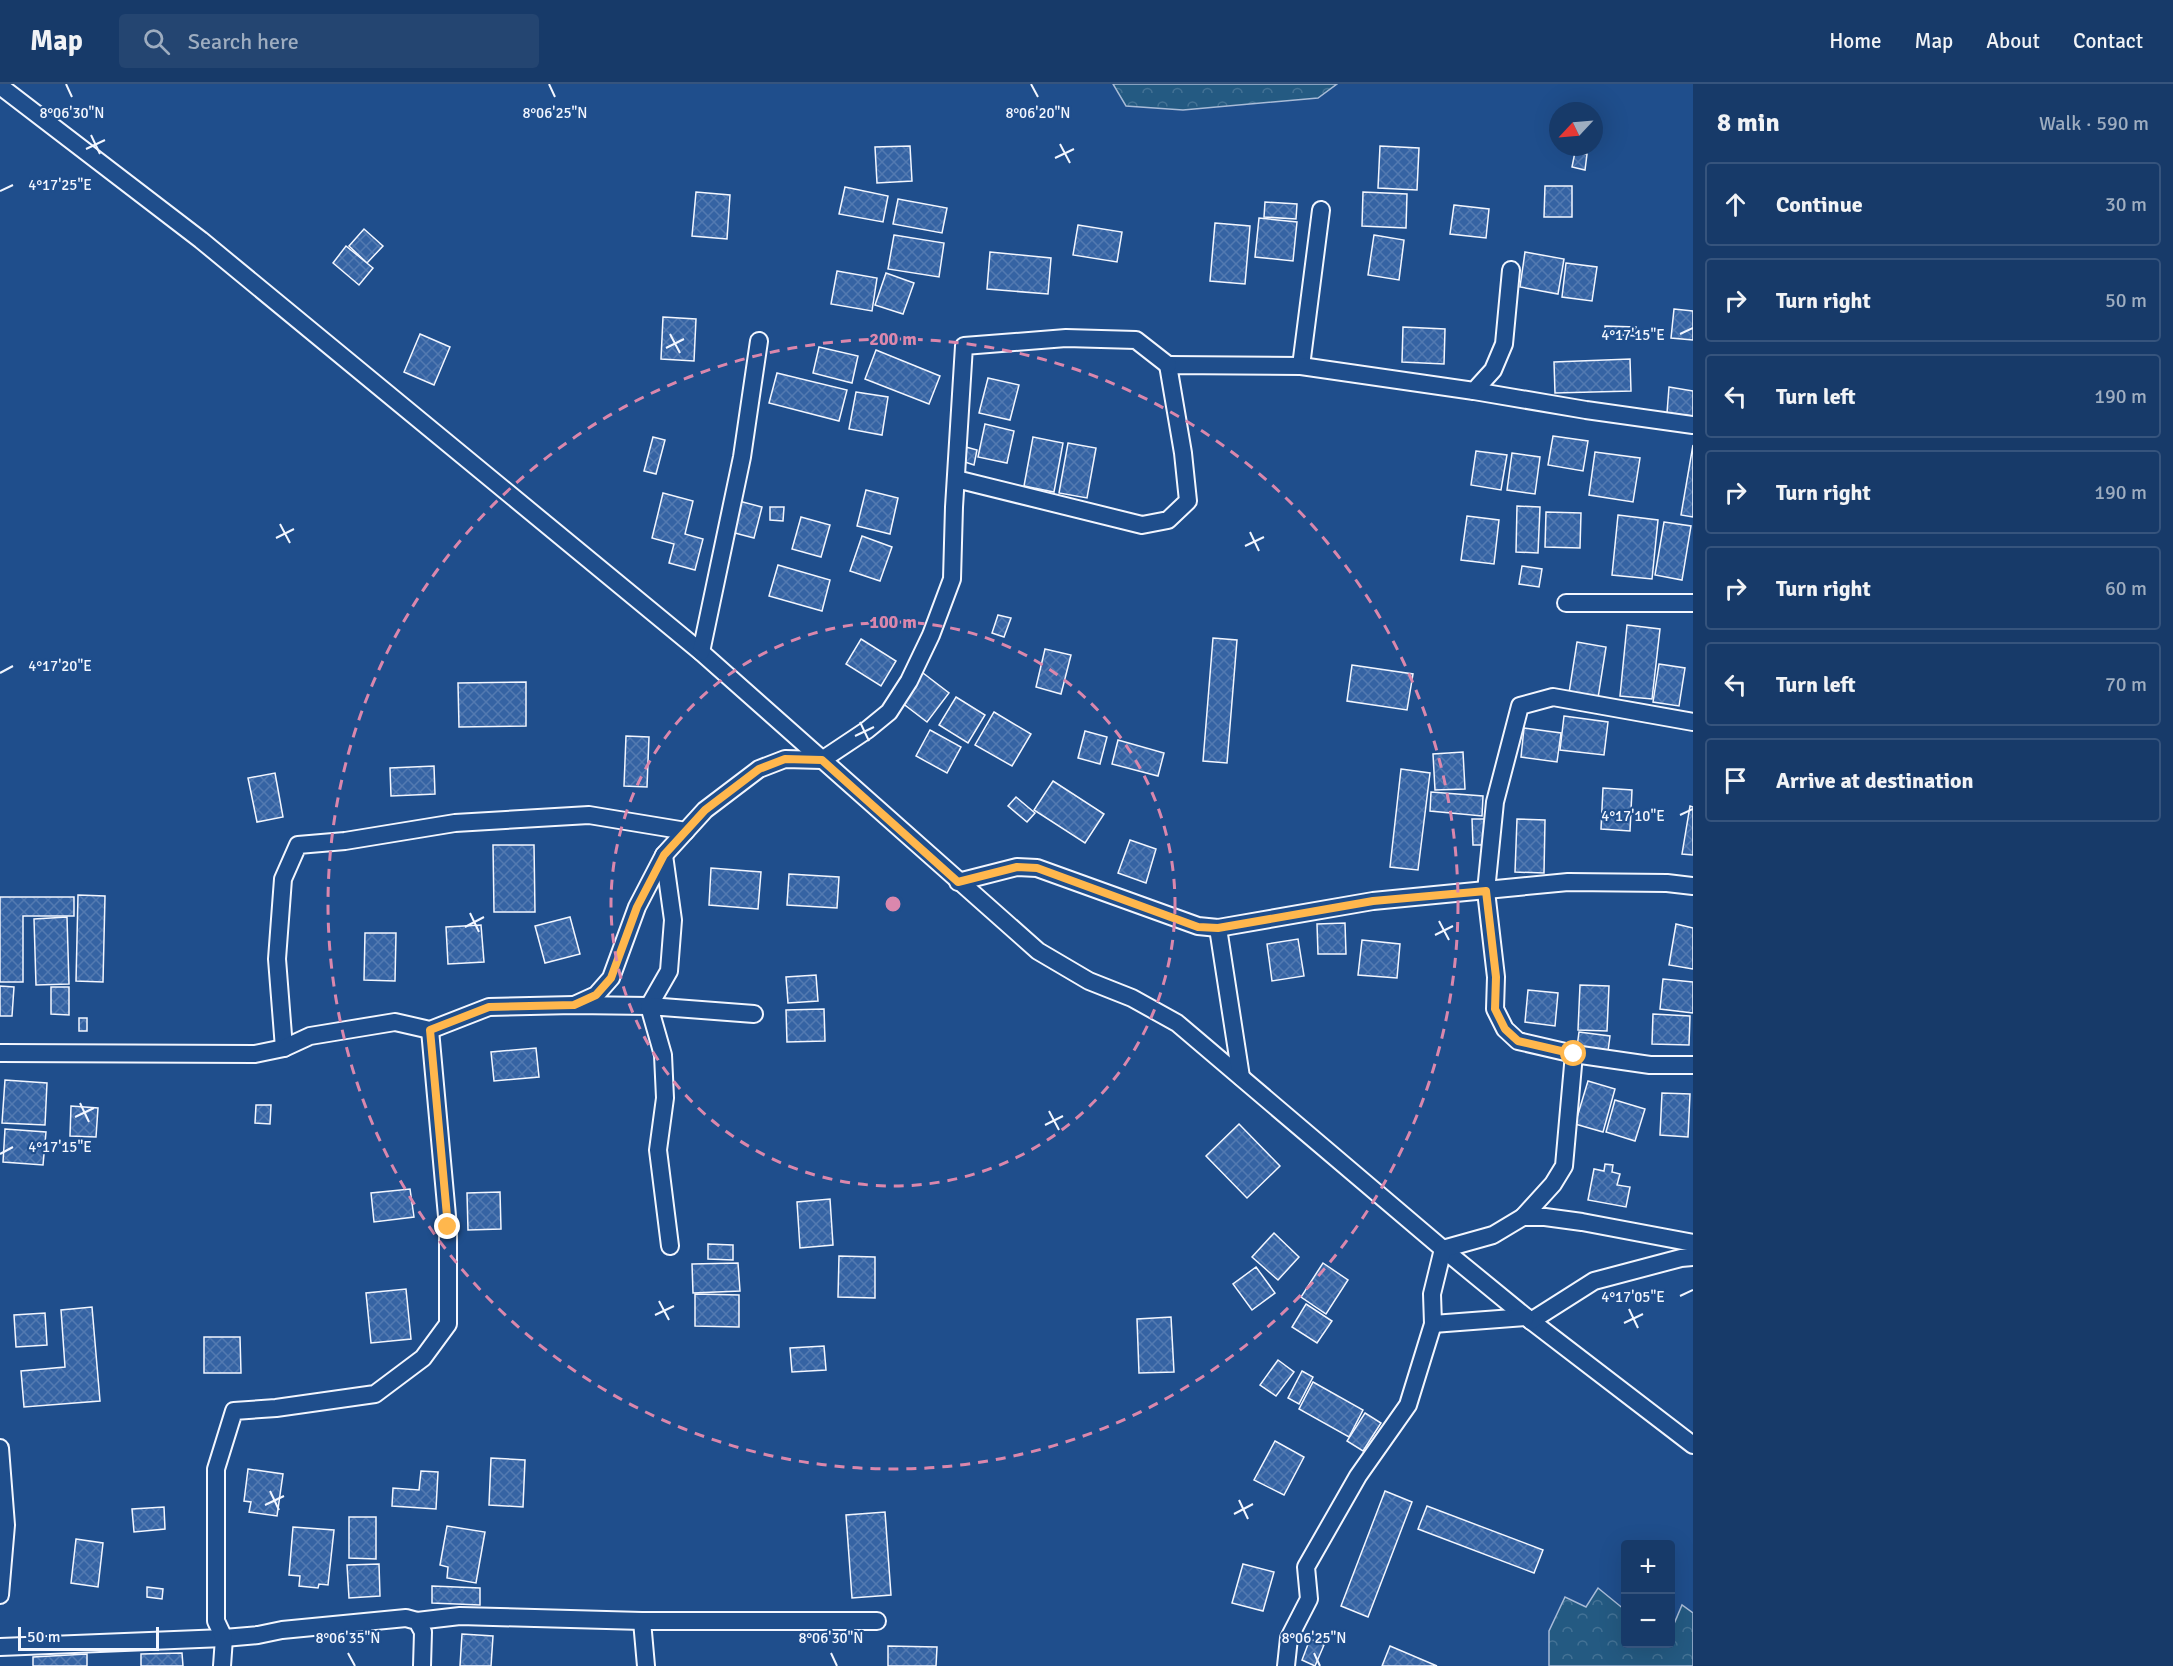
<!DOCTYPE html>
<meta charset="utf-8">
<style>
:root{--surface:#173a69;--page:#244571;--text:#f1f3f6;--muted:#9eadc0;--line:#36547d}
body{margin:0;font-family:Signika,sans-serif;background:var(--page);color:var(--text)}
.controls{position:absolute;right:18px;bottom:18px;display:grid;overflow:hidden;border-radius:6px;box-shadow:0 6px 24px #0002}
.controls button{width:54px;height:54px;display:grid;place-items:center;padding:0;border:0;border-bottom:2px solid var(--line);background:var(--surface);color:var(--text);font:30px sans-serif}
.compass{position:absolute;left:1549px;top:18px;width:54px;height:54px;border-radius:50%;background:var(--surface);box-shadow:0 6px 24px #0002;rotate:244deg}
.scale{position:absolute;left:18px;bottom:15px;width:141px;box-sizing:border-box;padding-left:6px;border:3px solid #f2f6ff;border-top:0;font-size:16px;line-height:21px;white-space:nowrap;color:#f2f6ff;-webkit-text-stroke:4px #1f4e8c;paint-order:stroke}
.stop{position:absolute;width:18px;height:18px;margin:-14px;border:4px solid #ffb74d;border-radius:50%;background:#fff}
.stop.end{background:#ffb74d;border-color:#fff;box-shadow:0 2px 6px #0008}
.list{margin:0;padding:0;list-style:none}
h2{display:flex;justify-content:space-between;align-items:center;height:78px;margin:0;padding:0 24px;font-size:26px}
h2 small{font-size:20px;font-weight:400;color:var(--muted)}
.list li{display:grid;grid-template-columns:39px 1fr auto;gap:18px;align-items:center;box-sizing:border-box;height:84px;margin:0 12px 12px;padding:0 12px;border:2px solid var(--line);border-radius:6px}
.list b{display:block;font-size:22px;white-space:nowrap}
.list em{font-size:20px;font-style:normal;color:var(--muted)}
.icon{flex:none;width:33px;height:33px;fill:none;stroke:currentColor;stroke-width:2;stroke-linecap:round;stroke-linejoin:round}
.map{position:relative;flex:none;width:1693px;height:1582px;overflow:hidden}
header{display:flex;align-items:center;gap:36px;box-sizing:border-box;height:84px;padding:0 30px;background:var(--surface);border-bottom:2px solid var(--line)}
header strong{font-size:28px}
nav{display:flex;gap:33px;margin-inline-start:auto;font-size:21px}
.search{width:420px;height:54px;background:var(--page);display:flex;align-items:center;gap:15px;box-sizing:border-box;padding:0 21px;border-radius:6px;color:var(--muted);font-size:22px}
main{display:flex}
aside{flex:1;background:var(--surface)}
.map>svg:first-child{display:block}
.forest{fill:url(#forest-crowns);stroke:#a8bbd7;stroke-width:1.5}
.building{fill:url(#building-cross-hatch);stroke:#f2f6ff;stroke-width:1.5}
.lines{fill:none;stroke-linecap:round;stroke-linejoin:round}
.minor-casing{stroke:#f2f6ff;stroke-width:20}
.minor{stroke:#1f4e8c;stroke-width:16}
.route{stroke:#ffb74d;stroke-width:8}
.ticks{fill:none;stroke:#f2f6ff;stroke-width:2}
.ring{fill:none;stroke:#da87ad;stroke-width:3;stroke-dasharray:10 8}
.ticks-label{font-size:15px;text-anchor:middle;fill:#f2f6ff;stroke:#1f4e8c;stroke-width:4.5;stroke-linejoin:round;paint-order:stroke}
.centre{fill:#da87ad;stroke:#1f4e8c;stroke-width:3}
.ring-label{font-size:18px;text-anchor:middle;font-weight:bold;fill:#da87ad;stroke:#1f4e8c;stroke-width:4.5;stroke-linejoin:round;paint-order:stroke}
</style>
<header>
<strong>Map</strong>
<div class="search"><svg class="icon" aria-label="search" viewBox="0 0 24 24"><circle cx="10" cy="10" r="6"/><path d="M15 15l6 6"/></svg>Search here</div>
<nav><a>Home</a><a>Map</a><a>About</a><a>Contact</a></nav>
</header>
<main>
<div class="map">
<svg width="1693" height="1582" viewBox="0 0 1693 1582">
<defs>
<pattern id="forest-crowns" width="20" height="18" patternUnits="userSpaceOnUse" patternTransform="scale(1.5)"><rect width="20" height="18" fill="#245a82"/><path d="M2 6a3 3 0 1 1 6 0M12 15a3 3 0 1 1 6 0" fill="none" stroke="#447295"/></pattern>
<pattern id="building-cross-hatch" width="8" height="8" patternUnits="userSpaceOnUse" patternTransform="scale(1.5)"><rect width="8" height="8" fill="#3563a3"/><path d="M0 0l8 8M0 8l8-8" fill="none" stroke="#537ab1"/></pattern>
</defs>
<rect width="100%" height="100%" fill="#1f4e8c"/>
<!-- forest -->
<g class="forest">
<polygon points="1113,0 1337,0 1318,14 1183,26 1126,22"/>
<polygon points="1598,1504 1625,1526 1626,1560 1670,1560 1671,1547 1682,1521 1693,1529 1693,1582 1549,1582 1549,1547 1565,1513 1586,1523"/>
</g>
<!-- building -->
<g class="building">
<polygon points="910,62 912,97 877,99 875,63"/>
<polygon points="1380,62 1419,64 1417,106 1378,104"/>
<polygon points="1575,68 1587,70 1585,86 1572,83"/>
<polygon points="1545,102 1572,102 1572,133 1544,133"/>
<polygon points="845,103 888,112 883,138 839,130"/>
<polygon points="696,108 730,111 727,155 692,152"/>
<polygon points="1363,108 1407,110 1406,144 1362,142"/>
<polygon points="898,115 947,124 942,149 893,140"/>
<polygon points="1265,118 1297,120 1296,135 1264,133"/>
<polygon points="1454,121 1489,125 1486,154 1450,150"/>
<polygon points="1259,134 1297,138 1293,177 1255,173"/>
<polygon points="1215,139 1250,142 1245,200 1210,197"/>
<polygon points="1078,141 1122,148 1117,178 1073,171"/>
<polygon points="364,145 383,162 367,179 349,162"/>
<polygon points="894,151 944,159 939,193 888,185"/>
<polygon points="1374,151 1404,156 1399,196 1368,191"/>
<polygon points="346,162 373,184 359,201 333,179"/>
<polygon points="990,168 1051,174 1048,210 987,205"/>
<polygon points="1525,168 1564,175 1558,210 1520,203"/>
<polygon points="1566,179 1597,183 1592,217 1562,213"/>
<polygon points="837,187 877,194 872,227 831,220"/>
<polygon points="886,189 914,199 903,230 875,221"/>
<polygon points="1674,225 1693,227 1693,256 1671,254"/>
<polygon points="663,233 696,235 694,277 661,275"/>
<polygon points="1605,242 1636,243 1635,252 1605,250"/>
<polygon points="1403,243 1445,245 1444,280 1402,278"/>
<polygon points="420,250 450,263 434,301 404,288"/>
<polygon points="819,263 858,272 852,299 813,289"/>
<polygon points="876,266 940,292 929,320 865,295"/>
<polygon points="1630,275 1631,307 1555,309 1554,278"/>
<polygon points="777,289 847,306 839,337 769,319"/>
<polygon points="988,294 1019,301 1010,336 979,329"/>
<polygon points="1669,303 1693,307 1693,332 1667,329"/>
<polygon points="856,308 888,313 882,351 849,345"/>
<polygon points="985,340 1014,347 1007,379 978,373"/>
<polygon points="1553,352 1588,357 1583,387 1548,381"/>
<polygon points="653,353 665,356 656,390 644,387"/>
<polygon points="1033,353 1063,359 1054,408 1024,402"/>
<polygon points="1068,359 1096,364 1087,414 1059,409"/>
<polygon points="1693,361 1693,433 1681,431"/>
<polygon points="966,363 977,366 974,381 962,377"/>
<polygon points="1476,367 1507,371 1501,406 1471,401"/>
<polygon points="1595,368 1640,374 1633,418 1589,411"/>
<polygon points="1512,369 1540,373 1535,410 1507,406"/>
<polygon points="866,406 898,414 890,450 857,442"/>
<polygon points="663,409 693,417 685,450 703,455 695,486 669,479 674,460 652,454"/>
<polygon points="739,417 762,423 754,454 731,448"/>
<polygon points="1517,422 1540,423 1538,469 1516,468"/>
<polygon points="770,423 784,423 783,437 770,436"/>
<polygon points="1546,428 1581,429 1580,464 1545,463"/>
<polygon points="1618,431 1658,436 1652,495 1612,491"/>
<polygon points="1467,432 1499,436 1494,480 1461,476"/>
<polygon points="801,433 830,441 821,473 792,465"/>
<polygon points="1664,438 1691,442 1682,496 1655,491"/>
<polygon points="862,452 892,463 880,497 850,487"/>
<polygon points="778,481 830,496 822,527 769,512"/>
<polygon points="1522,482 1542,485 1539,503 1519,500"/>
<polygon points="998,531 1011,534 1004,553 992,549"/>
<polygon points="1627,541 1660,545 1652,615 1620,612"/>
<polygon points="1213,554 1237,556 1227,679 1203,677"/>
<polygon points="861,555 896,577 881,602 846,580"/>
<polygon points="1577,558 1606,563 1598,614 1569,609"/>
<polygon points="1045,565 1071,571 1061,610 1036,603"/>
<polygon points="1659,580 1685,584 1679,622 1653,618"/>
<polygon points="1352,581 1413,590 1407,626 1347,617"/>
<polygon points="923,589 949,609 927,638 901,618"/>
<polygon points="526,598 526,642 459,643 458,599"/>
<polygon points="956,613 985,631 968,659 939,641"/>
<polygon points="994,628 1031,650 1012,682 975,661"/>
<polygon points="1564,632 1608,638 1604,671 1560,666"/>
<polygon points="1524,644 1561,649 1557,678 1521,673"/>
<polygon points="930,646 961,663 947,689 916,672"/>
<polygon points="1085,647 1107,653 1100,680 1078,674"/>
<polygon points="626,652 649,653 647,703 624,702"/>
<polygon points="1118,656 1164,669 1158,692 1112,680"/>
<polygon points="1463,668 1465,705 1435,706 1433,670"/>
<polygon points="434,682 435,710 391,712 390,684"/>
<polygon points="1401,685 1430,689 1418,786 1390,783"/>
<polygon points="275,689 283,733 257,738 248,694"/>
<polygon points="1053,697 1104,730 1085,759 1034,726"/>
<polygon points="1603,704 1632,706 1630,747 1601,745"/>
<polygon points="1431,708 1483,712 1482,732 1430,727"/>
<polygon points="1016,713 1035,729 1027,738 1008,722"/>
<polygon points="1690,722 1693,723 1693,771 1682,770"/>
<polygon points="1472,735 1486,735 1486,761 1473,761"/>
<polygon points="1517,735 1545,736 1544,789 1515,788"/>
<polygon points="1130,756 1156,765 1146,799 1118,789"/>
<polygon points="493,761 534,761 535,828 494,828"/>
<polygon points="711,784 761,788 758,825 709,821"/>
<polygon points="789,790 839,793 837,824 787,821"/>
<polygon points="78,811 105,812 103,898 76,897"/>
<polygon points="0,813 74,813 74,832 23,832 23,898 0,898"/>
<polygon points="67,833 69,900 36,901 34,835"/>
<polygon points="570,833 580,870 545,879 535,842"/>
<polygon points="1345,839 1346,870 1318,870 1317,840"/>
<polygon points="1676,840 1693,844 1693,885 1669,881"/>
<polygon points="481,841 484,878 448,880 446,843"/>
<polygon points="365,849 396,849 395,897 364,896"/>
<polygon points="1298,855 1304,892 1272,897 1267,860"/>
<polygon points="1362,856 1400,860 1397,894 1358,891"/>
<polygon points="816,891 818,917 788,919 786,893"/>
<polygon points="1663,895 1693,898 1693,929 1660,925"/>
<polygon points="1580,901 1609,902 1607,947 1578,946"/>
<polygon points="0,902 14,903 12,932 0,932"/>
<polygon points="51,903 69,903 69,931 51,930"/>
<polygon points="1528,906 1558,909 1555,942 1525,938"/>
<polygon points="824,925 825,957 787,958 786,926"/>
<polygon points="1653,930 1690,932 1689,961 1652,960"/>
<rect x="79" y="934" width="8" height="13"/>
<polygon points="1579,948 1610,952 1608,967 1577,963"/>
<polygon points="536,964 539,993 494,997 491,968"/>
<polygon points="5,996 47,999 45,1041 2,1039"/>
<polygon points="1588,997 1615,1005 1603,1048 1575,1040"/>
<polygon points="1662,1009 1690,1010 1688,1053 1660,1051"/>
<polygon points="1615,1016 1645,1025 1635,1057 1606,1048"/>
<polygon points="256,1021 271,1021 270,1040 255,1039"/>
<polygon points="71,1022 98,1024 96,1053 70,1052"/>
<polygon points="1239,1040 1280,1082 1247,1114 1206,1072"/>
<polygon points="5,1045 46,1048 43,1081 3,1078"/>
<polygon points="1605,1080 1613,1081 1612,1088 1620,1090 1617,1101 1630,1103 1626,1123 1588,1116 1594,1085 1604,1087"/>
<polygon points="410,1105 414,1133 374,1138 371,1109"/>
<polygon points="500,1108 501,1145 468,1146 467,1109"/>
<polygon points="830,1115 833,1161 800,1164 797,1118"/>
<polygon points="1274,1149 1299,1173 1278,1196 1252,1173"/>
<polygon points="708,1160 733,1161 733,1176 708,1175"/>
<polygon points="839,1172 875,1173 875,1214 838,1213"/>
<polygon points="738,1179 740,1207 693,1209 692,1180"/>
<polygon points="1323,1179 1348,1196 1326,1230 1301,1213"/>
<polygon points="1256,1183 1275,1209 1252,1226 1233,1200"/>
<polygon points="406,1205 411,1255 371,1259 366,1209"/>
<polygon points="695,1210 739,1211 739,1243 695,1242"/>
<polygon points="1306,1220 1332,1237 1317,1259 1292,1243"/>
<polygon points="92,1223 100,1317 24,1323 21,1287 65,1283 61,1226"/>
<polygon points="45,1229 47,1261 16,1263 14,1231"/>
<polygon points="1171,1233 1174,1288 1139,1289 1137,1235"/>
<polygon points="204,1253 240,1253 241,1289 204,1289"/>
<polygon points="824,1262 826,1286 792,1288 790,1264"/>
<polygon points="1278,1276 1294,1288 1276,1312 1260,1301"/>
<polygon points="1302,1287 1313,1293 1299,1320 1288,1314"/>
<polygon points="1313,1298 1363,1326 1349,1353 1299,1325"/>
<polygon points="1365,1329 1381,1339 1363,1367 1347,1357"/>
<polygon points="1275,1357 1304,1373 1284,1411 1254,1396"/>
<polygon points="491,1374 525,1376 523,1423 489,1421"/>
<polygon points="248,1385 283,1390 277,1432 249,1428 251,1418 244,1417"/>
<polygon points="421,1387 438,1388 436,1425 392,1422 393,1404 419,1406"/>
<polygon points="1385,1407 1412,1418 1368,1533 1341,1522"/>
<polygon points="1427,1422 1543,1466 1534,1489 1418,1445"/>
<polygon points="164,1423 165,1445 134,1448 132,1425"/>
<polygon points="885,1428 891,1511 852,1514 846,1431"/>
<polygon points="349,1433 376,1433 376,1475 349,1474"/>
<polygon points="447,1442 485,1448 476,1499 447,1494 448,1483 440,1481"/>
<polygon points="293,1443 334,1446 328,1501 319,1500 318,1504 299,1502 300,1492 289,1491"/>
<polygon points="76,1455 103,1459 98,1503 71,1499"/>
<polygon points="379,1480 380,1512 349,1514 347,1481"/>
<polygon points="1243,1480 1274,1488 1263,1527 1232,1519"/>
<polygon points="432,1502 480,1504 480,1521 432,1519"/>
<polygon points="147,1503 163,1505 162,1515 147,1513"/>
<polygon points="462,1550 493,1552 491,1582 460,1582"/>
<polygon points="1310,1555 1324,1561 1315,1582 1302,1576"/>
<polygon points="888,1562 937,1563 936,1582 888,1582"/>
<polygon points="1390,1562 1437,1582 1382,1582"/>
<polygon points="182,1569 183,1582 141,1582 141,1570"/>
<polygon points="87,1570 87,1582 33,1582 33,1573"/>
</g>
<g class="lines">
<defs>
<g id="minor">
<polyline points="0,2 201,156 701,568 1038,867 1089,897 1132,914 1177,939 1443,1165 1526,1233 1693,1361"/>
<polyline points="1301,282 1321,126"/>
<polyline points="1474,307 1586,326 1693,341"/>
<polyline points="956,395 1142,441 1168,436 1188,417 1183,369 1168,281 1301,282 1474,307 1493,286 1504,260 1511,186"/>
<polyline points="1566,519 1693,519"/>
<polyline points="701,568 742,373 759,257"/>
<polyline points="1693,638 1553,613 1520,622 1495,718 1486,807 1496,893 1495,925 1505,945 1518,957 1574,970 1650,981 1693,981"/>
<polyline points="958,798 1017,783 1037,784 1198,842 1218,844 1373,817 1568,798 1667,799 1693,802"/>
<polyline points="1218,844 1241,993"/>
<polyline points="574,921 596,911 611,894 637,823 664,771 705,726 759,685 785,675 822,676 867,646 889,628 909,597 931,551 952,495 954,423 964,262 1066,254 1136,256 1168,281"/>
<polyline points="284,964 277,875 283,795 298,761 345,757 455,739 589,731 686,747"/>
<polyline points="0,969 255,970 284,964 310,952 395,938 430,946 489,923 574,921 649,922 669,887 673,836 664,771"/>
<polyline points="1523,1133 1553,1100 1564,1082 1574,970"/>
<polyline points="670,1162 658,1066 665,1014 663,971 649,922 754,930"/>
<polyline points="1531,1237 1594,1197 1681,1174 1693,1173"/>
<polyline points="1433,1240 1526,1233"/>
<polyline points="0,1364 6,1441 0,1511"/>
<polyline points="417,1537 460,1532 642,1537 877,1537"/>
<polyline points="642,1537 646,1582"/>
<polyline points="0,1563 224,1554 258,1551 282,1546 406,1534 417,1537 423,1548 422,1582"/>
<polyline points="222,1582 224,1554 216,1537 216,1385 234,1327 276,1324 375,1310 423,1274 448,1240 448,1143 430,946"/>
<polyline points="1286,1582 1289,1554 1309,1515 1306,1483 1358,1392 1408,1321 1433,1240 1432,1210 1443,1165 1493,1151 1523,1133 1545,1133 1582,1138 1693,1159"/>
</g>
</defs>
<!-- minor casing -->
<use href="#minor" class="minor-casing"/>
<!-- minor -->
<use href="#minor" class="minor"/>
</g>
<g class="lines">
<!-- route -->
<polyline class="route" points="448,1143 430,946 489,923 574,921 596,911 611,894 637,823 664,771 705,726 759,685 785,675 822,676 958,798 1017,783 1037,784 1198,843 1218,844 1373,817 1486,807 1496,893 1495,925 1505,945 1518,957 1574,970"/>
</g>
<!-- ticks -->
<path class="ticks" d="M66,0L72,13M549,0L555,13M1031,0L1038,13M91,51L100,70M1060,60L1070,79M86,65L105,56M1055,74L1074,65M0,107L13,101M670,250L680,269M1680,250L1693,244M666,264L684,255M280,440L290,459M1250,448L1259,467M276,454L294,445M1245,462L1264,453M0,589L13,582M860,638L869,657M855,652L874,643M1680,731L1693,725M470,829L479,848M1439,837L1449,856M465,843L484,833M1435,851L1453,842M80,1019L89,1038M1049,1027L1059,1046M75,1033L94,1024M1045,1041L1063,1032M0,1070L13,1063M1680,1212L1693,1206M659,1217L669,1236M1629,1225L1638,1244M655,1231L674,1222M1624,1239L1643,1230M270,1407L279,1426M1239,1416L1248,1435M265,1421L284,1412M1234,1430L1253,1420M348,1569L355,1582M831,1569L837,1582M1314,1569L1320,1582"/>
<!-- distance rings -->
<g class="ring">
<circle cx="893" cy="820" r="282"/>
<circle cx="893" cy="820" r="565"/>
</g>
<g class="ticks-label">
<text x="72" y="34">8°06'30"N</text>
<text x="555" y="34">8°06'25"N</text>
<text x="1038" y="34">8°06'20"N</text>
<text x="60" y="106">4°17'25"E</text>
<text x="1633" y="256">4°17'15"E</text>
<text x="60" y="587">4°17'20"E</text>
<text x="1633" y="737">4°17'10"E</text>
<text x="60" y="1068">4°17'15"E</text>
<text x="1633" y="1218">4°17'05"E</text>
<text x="348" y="1559">8°06'35"N</text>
<text x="831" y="1559">8°06'30"N</text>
<text x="1314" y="1559">8°06'25"N</text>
</g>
<circle cx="893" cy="820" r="9" class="centre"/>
<g class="ring-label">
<text x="893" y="261">200 m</text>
<text x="893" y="544">100 m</text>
</g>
</svg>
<div class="controls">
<button>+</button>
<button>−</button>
</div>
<svg class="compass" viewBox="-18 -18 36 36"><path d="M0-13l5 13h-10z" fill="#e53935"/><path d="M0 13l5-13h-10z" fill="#9eadc0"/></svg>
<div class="scale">50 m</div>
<div class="stop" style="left:1574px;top:970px"></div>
<div class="stop end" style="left:448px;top:1143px"></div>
</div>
<aside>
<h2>8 min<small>Walk · 590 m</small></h2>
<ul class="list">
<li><svg class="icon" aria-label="ahead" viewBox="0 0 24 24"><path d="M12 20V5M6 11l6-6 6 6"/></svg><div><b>Continue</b></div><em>30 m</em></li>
<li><svg class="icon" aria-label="right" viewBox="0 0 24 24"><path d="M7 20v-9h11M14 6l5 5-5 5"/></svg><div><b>Turn right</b></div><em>50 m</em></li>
<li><svg class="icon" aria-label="left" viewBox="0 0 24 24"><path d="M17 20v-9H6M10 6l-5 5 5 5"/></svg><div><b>Turn left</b></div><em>190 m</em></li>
<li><svg class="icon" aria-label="right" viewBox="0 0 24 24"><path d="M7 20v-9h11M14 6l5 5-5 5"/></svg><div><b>Turn right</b></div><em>190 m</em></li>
<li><svg class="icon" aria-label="right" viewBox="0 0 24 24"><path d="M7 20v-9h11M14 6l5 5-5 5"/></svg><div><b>Turn right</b></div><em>60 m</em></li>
<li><svg class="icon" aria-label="left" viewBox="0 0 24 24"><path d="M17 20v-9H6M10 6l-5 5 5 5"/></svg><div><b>Turn left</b></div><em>70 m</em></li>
<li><svg class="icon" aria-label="arrive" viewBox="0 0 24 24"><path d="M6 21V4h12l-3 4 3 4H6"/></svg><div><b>Arrive at destination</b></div></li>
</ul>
</aside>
</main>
